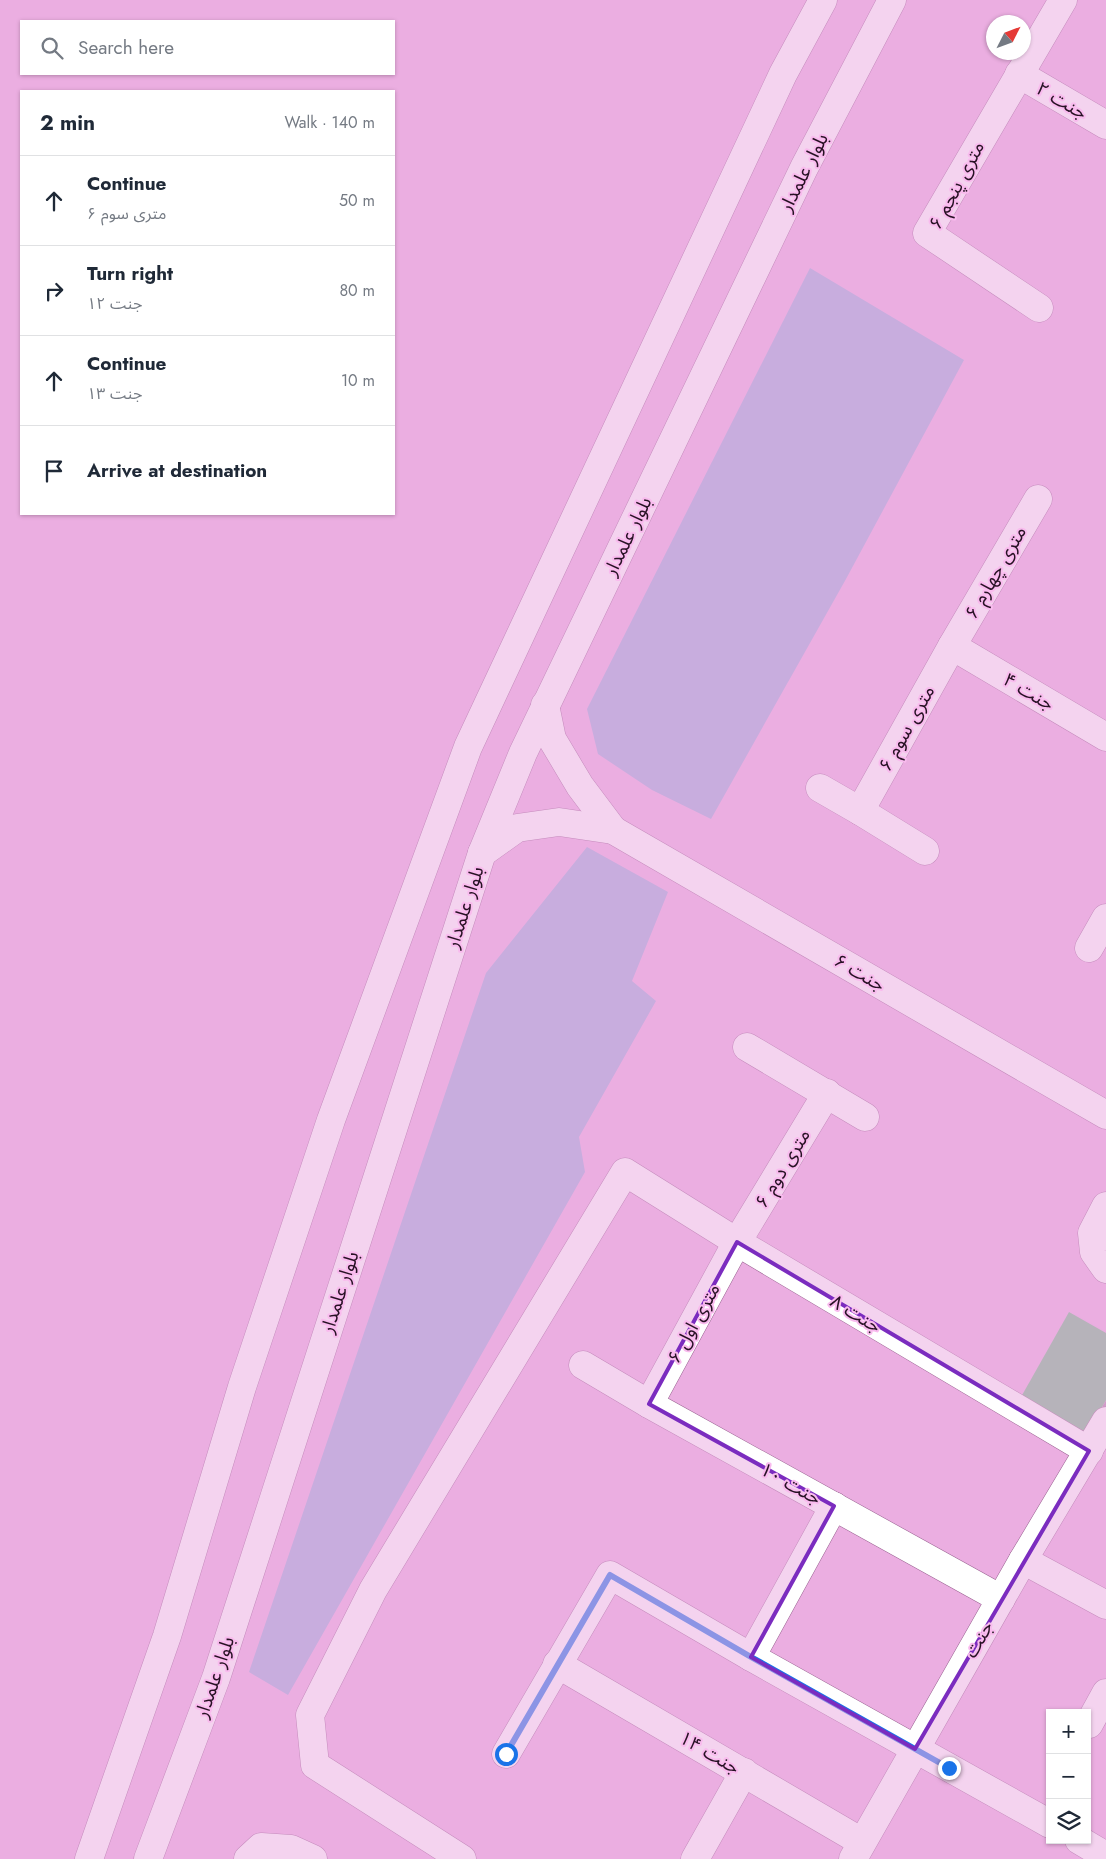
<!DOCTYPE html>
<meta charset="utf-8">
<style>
:root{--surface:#fff;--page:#f6f6f7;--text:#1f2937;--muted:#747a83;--line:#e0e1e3}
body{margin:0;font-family:Jost,"Noto Sans Arabic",sans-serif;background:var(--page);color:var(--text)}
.controls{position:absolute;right:15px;bottom:15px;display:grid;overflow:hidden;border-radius:0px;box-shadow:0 1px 4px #0004}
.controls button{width:45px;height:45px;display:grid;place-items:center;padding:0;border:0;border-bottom:1px solid var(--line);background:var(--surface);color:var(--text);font:25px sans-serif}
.compass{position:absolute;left:986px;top:15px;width:45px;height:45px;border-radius:50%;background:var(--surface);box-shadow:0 1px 4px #0004;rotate:48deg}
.stop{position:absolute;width:15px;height:15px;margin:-11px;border:4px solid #1a73e8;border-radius:50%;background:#fff}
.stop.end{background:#1a73e8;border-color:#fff;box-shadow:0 1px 5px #0008}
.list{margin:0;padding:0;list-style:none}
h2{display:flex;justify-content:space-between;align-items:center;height:65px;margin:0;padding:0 20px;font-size:21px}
h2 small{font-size:16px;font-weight:400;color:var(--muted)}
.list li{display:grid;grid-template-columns:32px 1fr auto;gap:15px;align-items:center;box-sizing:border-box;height:90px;padding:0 20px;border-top:1px solid var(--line)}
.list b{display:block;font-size:19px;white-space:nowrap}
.list p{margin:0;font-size:16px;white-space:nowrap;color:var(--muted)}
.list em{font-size:16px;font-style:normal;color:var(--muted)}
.icon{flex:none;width:28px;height:28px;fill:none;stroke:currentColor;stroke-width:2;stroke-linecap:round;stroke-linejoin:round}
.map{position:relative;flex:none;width:1106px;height:1859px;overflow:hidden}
.search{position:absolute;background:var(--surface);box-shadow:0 1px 4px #0004;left:20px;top:20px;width:375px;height:55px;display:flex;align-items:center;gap:12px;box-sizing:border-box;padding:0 18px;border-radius:0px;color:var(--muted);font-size:19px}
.panel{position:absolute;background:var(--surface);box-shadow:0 1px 4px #0004;left:20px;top:90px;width:375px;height:425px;border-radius:0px}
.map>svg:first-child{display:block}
.green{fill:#9eabd9}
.building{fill:#77b98a;filter:url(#shadow)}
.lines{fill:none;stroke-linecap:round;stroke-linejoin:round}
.street-casing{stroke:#986190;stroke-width:29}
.secondary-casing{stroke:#986190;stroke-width:29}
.street{stroke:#fff;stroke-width:28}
.secondary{stroke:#fff;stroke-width:28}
.route{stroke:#1a73e8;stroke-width:6}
.marked{fill:none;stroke:#7b2cbf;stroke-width:4;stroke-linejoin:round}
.labels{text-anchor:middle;stroke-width:4;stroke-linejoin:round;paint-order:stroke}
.street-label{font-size:19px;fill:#271124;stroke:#f9bbee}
</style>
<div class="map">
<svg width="1106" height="1859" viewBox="0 0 1106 1859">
<defs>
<filter id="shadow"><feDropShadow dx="3" dy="5.5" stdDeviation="2.5" flood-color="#0004"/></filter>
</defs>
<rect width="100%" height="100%" fill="#ebaee1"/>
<!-- green -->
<g class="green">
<polygon points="810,268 964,360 846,579 711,819 652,790 598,754 587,709"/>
<polygon points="587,847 668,892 632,981 656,1001 579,1137 585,1172 288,1695 249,1672 486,973"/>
</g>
<!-- building -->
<polygon class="building" points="1069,1312 1106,1333 1106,1400 1086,1434 1021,1397"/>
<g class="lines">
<defs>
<g id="street">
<polyline points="1019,74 1106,125"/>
<polyline points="1039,308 927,233 1063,0"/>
<polyline points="952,646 1106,737"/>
<polyline points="545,705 552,739 580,786 613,830"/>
<polyline points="820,788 860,811 925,851"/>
<polyline points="860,811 952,646 1038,499"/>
<polyline points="482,853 517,828 559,822 613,830 1106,1115"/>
<polyline points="1089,948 1106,918"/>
<polyline points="747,1047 865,1117"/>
<polyline points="1106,1206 1092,1233 1094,1252 1106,1269"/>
<polyline points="583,1365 649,1404 1001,1599"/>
<polyline points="649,1404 737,1242 827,1093"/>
<polyline points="1023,1560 1106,1605"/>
<polyline points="751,1657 834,1506"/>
<polyline points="557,1664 862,1842"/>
<polyline points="1089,1724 1106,1693"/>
<polyline points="506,1754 610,1575 751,1657 1050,1824"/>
<polyline points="1079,1840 1106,1856"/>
<polyline points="248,1859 261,1847 291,1849 313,1859"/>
<polyline points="462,1859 315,1765 310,1715 373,1590 625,1172 737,1242 1089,1451"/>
<polyline points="695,1859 744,1772"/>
<polyline points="853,1859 1023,1560 1106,1421"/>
</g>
<g id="secondary">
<polyline points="89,1859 167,1636 242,1387 331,1120 468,747 783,74 823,0"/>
<polyline points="148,1859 216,1678 482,853 523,753 804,168 892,0"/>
</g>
</defs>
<!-- street casing -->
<use href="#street" class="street-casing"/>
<!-- secondary casing -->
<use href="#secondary" class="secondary-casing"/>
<!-- street -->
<use href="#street" class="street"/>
<!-- secondary -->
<use href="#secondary" class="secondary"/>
</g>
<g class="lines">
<!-- route -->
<polyline class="route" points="506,1754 610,1575 751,1657 949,1768"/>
</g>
<!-- marked area -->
<path d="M0 0H1106V1859H0ZM737,1242L1089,1451L915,1749L751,1657L834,1506L649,1404Z" fill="#ebaee1" fill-opacity=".55" fill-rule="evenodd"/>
<path class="marked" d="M737,1242L1089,1451L915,1749L751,1657L834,1506L649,1404Z"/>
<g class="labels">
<!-- street labels -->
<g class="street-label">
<text transform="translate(1062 100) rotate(30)" y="7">جنت ۲</text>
<text transform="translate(803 172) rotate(-63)" y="7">بلوار علمدار</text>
<text transform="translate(956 185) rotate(-62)" y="7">۶ متری پنجم</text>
<text transform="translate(627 536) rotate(-64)" y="7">بلوار علمدار</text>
<text transform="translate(995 572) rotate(-60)" y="7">۶ متری چهارم</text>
<text transform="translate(1029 691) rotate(30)" y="7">جنت ۴</text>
<text transform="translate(906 728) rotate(-61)" y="7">۶ متری سوم</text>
<text transform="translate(464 907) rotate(-72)" y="7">بلوار علمدار</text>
<text transform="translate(860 972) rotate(30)" y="7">جنت ۶</text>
<text transform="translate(782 1168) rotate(-59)" y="7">۶ متری دوم</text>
<text transform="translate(339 1292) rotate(-72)" y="7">بلوار علمدار</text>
<text transform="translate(856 1313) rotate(31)" y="7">جنت ۸</text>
<text transform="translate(693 1323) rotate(-61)" y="7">۶ متری اول</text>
<text transform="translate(791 1483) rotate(29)" y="7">جنت ۱۰</text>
<text transform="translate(978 1639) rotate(-60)" y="7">جنت</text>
<text transform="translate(214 1677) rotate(-71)" y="7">بلوار علمدار</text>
<text transform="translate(710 1752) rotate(30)" y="7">جنت ۱۴</text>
</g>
</g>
</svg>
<div class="controls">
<button>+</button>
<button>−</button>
<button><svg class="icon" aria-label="layers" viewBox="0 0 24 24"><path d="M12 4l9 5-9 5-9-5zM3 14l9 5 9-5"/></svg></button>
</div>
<svg class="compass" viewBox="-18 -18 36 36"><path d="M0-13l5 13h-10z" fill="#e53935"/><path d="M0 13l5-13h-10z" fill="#747a83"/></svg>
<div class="stop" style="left:506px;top:1754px"></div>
<div class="stop end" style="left:949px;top:1768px"></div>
<div class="search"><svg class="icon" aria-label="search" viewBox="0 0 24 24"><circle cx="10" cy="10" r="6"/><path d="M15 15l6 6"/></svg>Search here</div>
<section class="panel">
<h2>2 min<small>Walk · 140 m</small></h2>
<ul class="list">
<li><svg class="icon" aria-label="ahead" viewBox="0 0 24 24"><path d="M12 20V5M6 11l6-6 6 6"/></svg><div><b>Continue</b><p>۶ متری سوم</p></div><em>50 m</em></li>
<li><svg class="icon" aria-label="right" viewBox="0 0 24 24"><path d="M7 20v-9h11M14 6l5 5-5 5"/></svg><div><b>Turn right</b><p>جنت ۱۲</p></div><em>80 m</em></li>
<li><svg class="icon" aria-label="ahead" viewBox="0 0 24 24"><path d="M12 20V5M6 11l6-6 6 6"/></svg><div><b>Continue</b><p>جنت ۱۳</p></div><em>10 m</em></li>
<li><svg class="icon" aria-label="arrive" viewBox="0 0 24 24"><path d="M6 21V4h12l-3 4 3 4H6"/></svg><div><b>Arrive at destination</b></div></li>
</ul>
</section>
</div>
